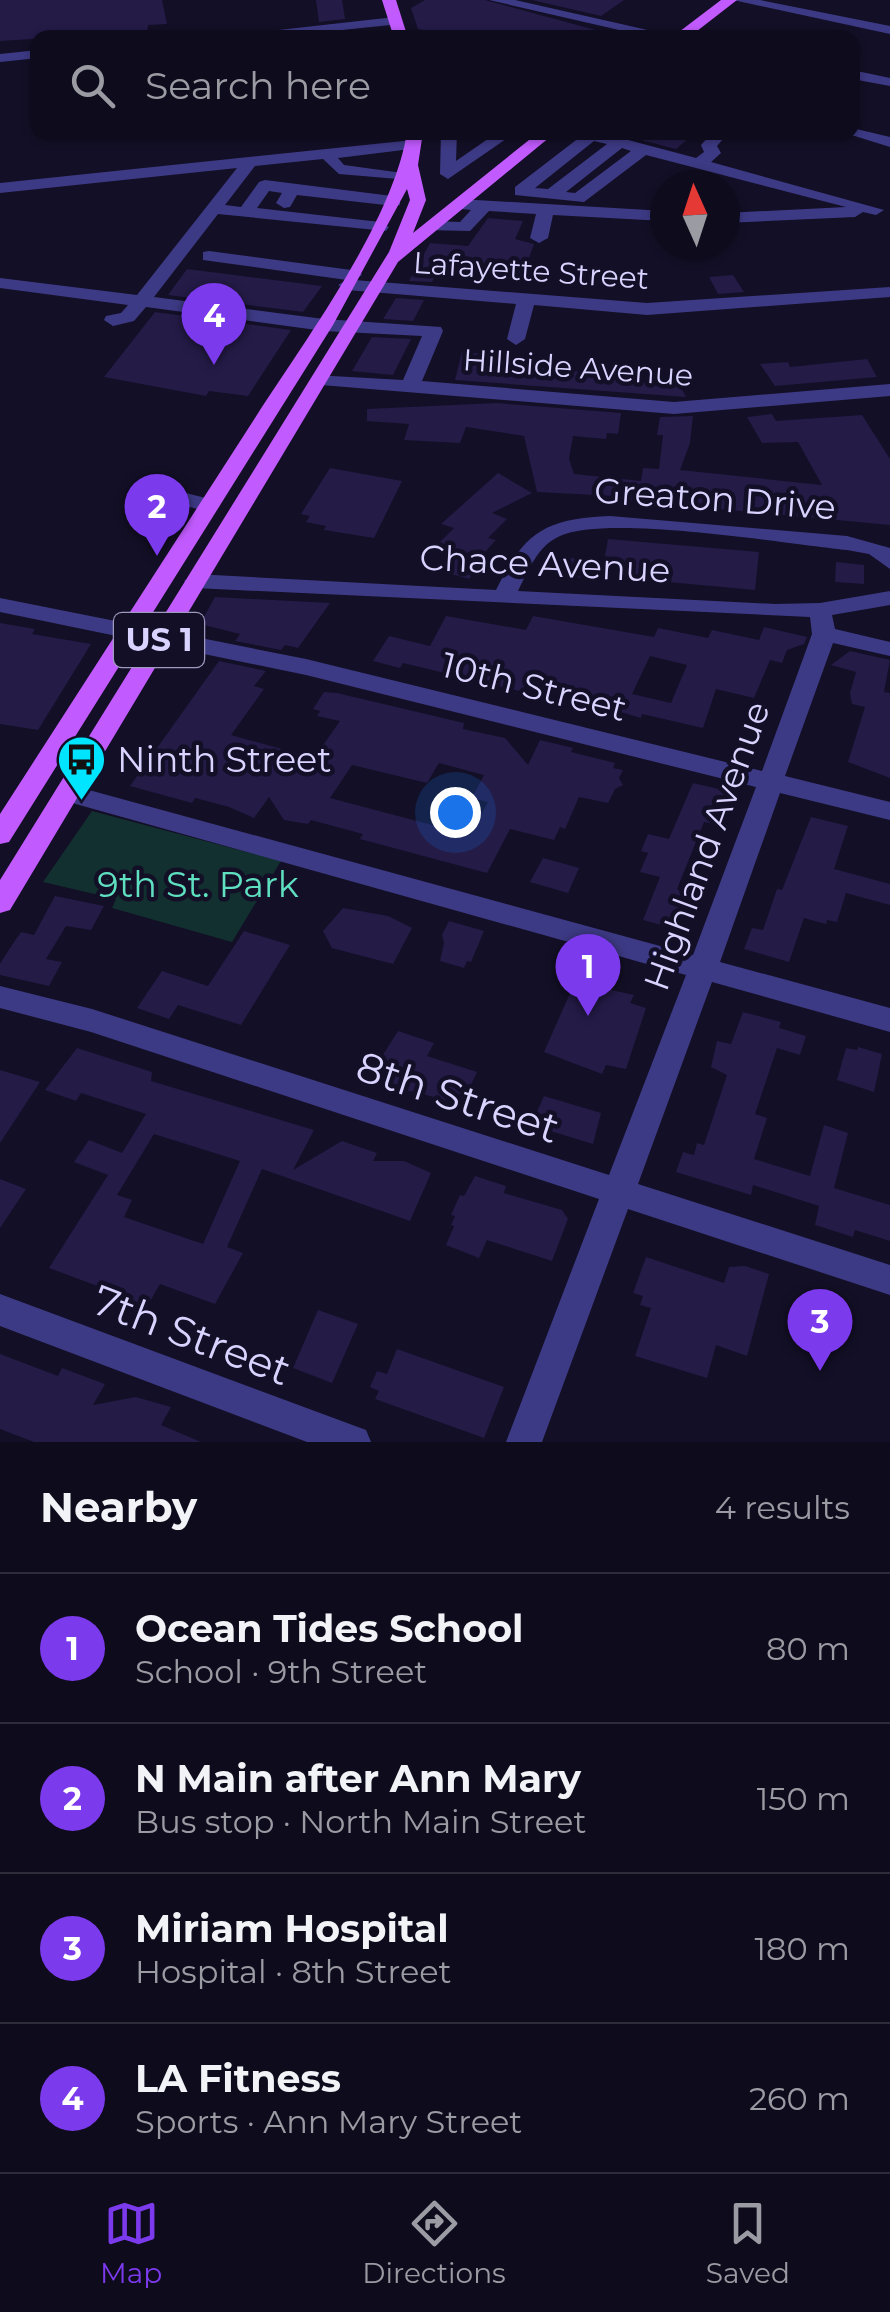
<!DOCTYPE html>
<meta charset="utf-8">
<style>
:root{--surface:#0e0b1c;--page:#171425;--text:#f1f3f6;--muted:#9b9ba3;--line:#2e2b3b;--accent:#7c3aed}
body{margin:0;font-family:Montserrat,sans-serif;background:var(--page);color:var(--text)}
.compass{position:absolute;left:650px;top:170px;width:90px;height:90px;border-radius:50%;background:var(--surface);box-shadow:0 2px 8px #0004;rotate:357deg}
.you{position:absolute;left:455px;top:812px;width:35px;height:35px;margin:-25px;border:8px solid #fff;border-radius:50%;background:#1a73e8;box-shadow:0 0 0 15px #1a73e833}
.badge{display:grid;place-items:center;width:65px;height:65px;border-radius:50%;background:var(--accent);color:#fff;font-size:32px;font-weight:700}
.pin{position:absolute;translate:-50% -82px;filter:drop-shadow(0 2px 5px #0008)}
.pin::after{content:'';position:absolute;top:52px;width:35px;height:30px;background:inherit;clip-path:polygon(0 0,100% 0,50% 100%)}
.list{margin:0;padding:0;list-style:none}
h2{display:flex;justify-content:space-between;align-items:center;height:130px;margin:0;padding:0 40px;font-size:42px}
h2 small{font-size:32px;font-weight:400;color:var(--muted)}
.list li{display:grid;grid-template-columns:65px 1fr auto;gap:30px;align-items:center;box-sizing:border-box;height:150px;padding:0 40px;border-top:2px solid var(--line)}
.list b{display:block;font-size:38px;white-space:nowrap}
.list p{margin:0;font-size:32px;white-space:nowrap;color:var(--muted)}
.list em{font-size:32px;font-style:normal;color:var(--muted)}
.icon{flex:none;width:55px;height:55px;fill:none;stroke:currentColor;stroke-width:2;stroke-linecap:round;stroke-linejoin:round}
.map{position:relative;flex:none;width:890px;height:1442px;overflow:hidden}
.search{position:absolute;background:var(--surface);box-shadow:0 2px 8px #0004;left:30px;right:30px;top:30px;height:110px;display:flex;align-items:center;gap:25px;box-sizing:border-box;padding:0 35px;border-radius:20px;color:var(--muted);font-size:38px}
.sheet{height:730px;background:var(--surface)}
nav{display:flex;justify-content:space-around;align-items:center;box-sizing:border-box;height:140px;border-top:2px solid var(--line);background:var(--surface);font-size:28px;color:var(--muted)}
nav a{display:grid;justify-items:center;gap:5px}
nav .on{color:var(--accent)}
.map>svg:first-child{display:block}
.green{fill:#12302f}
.building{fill:#241b47;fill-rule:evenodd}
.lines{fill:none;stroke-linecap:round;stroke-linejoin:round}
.minor{fill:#3d3a85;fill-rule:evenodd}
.major{fill:#c25bff;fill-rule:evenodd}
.labels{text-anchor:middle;stroke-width:9;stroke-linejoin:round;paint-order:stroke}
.far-street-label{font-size:30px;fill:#d9d4ff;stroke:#130f26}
.shield{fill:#130f26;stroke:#9e99be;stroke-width:2.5}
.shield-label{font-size:32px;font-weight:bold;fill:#d9d4ff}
.street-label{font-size:35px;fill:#d9d4ff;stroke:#130f26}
.poi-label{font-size:35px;fill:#d9d4ff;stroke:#130f26;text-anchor:start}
.park-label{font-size:35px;fill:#5fe0c0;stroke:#130f26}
.near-street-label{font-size:42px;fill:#d9d4ff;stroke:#130f26}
</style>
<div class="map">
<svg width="890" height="1442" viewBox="0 0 890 1442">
<rect width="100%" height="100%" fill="#130f26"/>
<!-- green -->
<polygon class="green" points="92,811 281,861 232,942 112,908 116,899 43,882"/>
<!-- building -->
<g class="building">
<polygon points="0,0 162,0 167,24 148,25 147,32 0,41"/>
<polygon points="316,0 342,0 345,19 319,22"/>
<polygon points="425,0 485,0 625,38 455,38 418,29 411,8"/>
<polygon points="532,0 624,0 601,16"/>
<polygon points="627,132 696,132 676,149 626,136"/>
<polygon points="488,218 523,221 515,239 534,244 522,278 438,271 432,282 409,281 430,243 468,246"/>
<polygon points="187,269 322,286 303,312 168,295"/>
<polygon points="733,275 744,292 718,294 709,277"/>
<polygon points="396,298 424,300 413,321 383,319"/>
<polygon points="155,312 291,330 248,396 209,391 206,396 104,377"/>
<polygon points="372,337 411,339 393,375 352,371"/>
<polygon points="462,352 486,354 483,363 643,377 641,383 665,380 668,364 686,397 455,380"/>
<polygon points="867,359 877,377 775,386 760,364 788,362 790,367"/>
<polygon points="497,403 621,413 618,434 607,433 606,439 573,436 569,459 574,474 641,481 643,468 659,469 663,435 657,435 660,417 693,416 690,443 680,470 822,485 798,442 762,443 747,417 772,414 776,421 862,415 890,459 890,525 633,501 614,499 615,496 537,492 524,436 466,427 460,443 404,440 409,424 367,421 367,409"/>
<polygon points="330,468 402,481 374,538 324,530 326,526 306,522 310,516 301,514"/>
<polygon points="498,473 532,493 492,513 507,519 488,538 496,540 476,562 481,563 469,579 445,572 458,556 434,548 454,528 441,524"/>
<polygon points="608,539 759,552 755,590 624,578 626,564 604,562"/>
<polygon points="563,557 587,560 584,578 559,576"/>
<polygon points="836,562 864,565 864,584 835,582"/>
<polygon points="215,597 330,603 298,648 285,645 281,650 235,641 240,634 200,624"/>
<path d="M446,616L526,630L533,616L654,637L658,628L708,638L712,630L759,640L764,627L807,637L804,644L787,650L782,663L770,660L754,698L716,689L703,728L642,714L641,718L539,688L536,695L403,663L400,668L373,661L389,636L430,646ZM650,656L687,665L671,703L632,694Z"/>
<polygon points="0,623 35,629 32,634 91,644 38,730 0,724"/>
<polygon points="850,651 890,660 884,692 890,693 890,778 848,762 865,707 852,704 850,693 856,672 831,665"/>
<path d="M219,661L266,671L254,686L264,689L231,735L314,758L340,721L317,716L320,711L313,709L324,692L337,693L464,723L463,729L505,738L528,765L540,740L573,748L571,752L615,763L613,768L623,770L619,778L623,785L615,789L608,803L579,797L565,829L560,827L554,840L510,829L487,873L360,839L363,834L311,820L308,824L284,820L269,797L254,818L229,807L195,798L192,803L130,786ZM439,763L484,775L472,798L488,802L470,835L330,798L352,765L427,783Z"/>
<polygon points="693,783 727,791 714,824 704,822 677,889 686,896 672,928 643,920 660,877 640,872 648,853 641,851 648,834 669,839"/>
<polygon points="811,817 848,826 834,869 890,884 890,905 846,893 837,922 827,920 826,924 804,918 789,962 744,949 752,928 763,930 777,889 782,890"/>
<polygon points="543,858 579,868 568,893 530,882"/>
<polygon points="55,896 104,906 91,930 66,926 46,959 62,962 49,986 0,975 0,964 8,951 21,932 34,935"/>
<polygon points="343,908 388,916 412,928 393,964 332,948 323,931"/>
<polygon points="449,921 484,931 471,962 467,961 464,968 440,961 444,943 442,935"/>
<polygon points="244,931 290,945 241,1025 178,1005 169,1019 137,1008 162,971 208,986"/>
<polygon points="575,982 634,995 630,1003 646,1008 626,1069 606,1065 602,1074 544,1052"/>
<polygon points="743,1012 781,1022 779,1028 806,1036 800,1055 777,1048 755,1114 767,1118 754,1159 810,1176 824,1125 848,1133 834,1188 890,1205 890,1241 855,1230 853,1237 815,1225 819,1206 753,1185 751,1195 676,1172 683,1152 694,1155 697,1143 704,1145 727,1075 711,1067 717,1041 731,1044"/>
<polygon points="398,1031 434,1043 427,1056 477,1072 462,1104 374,1082 381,1058"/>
<polygon points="858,1047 882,1054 874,1092 837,1080 846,1048 857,1050"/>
<path d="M77,1048L152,1072L151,1081L314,1130L293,1170L342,1141L377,1153L373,1161H404L431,1173L410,1221L262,1169L227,1247L243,1253L215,1304L160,1284L144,1312L107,1298L111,1291L49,1268L108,1175L74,1162L89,1140L122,1153L146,1114L81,1093L76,1101L45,1090ZM154,1134L240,1161L203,1244L124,1217L132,1200L117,1195Z"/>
<polygon points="0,1070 40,1082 0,1143"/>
<polygon points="544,1096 601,1113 593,1144 531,1125"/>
<polygon points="475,1176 506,1186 504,1193 562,1210 568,1219 552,1261 487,1240 479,1258 446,1245 454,1226 451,1225 455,1216 451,1215 460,1195 464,1196"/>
<polygon points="0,1179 26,1189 0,1228"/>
<polygon points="646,1257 724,1283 729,1267 745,1266 769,1274 747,1356 716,1345 707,1378 635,1356 651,1308 640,1305 643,1296 633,1293"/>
<polygon points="318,1310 358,1324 332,1383 293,1368"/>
<polygon points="397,1349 504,1387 484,1438 375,1399 379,1391 370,1387 377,1371 387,1374"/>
<polygon points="0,1354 58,1376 62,1368 105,1384 93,1405 136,1397 171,1407 161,1425 201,1442 34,1442 0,1429"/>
</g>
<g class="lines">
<!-- minor -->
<g class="minor">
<polygon points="489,0 515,0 683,38 654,38"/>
<polygon points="733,0 760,0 890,26 890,34"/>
<polygon points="395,17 402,21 400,24 265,38 208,38"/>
<polygon points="400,29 424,35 426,38 395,36 395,30"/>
<polygon points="38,50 38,58 0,62 0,54"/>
<polygon points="852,70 890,78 890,86 852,79"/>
<polygon points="852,128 890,137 890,147 842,132 852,132"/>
<polygon points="441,132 457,132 456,161 498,132 516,132 448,179 440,174"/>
<path d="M571,132H598L696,158L704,152L701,145L713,132H729L717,146L721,153L711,162L884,210L876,215L863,212L855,217L725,223V213L846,207L646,155L584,202L515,195V187L580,137ZM594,141L607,144L548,189L535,188ZM622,148L631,151L575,193L566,192Z"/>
<polygon points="413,140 421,145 419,148 338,158 344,165 410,174 410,180 339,174 323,159 255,166 225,205 241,207 259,182 265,180 400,197 400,205 394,206 297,195 290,207 284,208 276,203 282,193 269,191 257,208 380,222 389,227 386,231 218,214 154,297 324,319 441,327 443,331 422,381 674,402 890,384 890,396 674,414 321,385 314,383 314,375 403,380 422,336 324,331 146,307 134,321 113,326 104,320 106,316 121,313 128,305 0,288 0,278 137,295 237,168 0,193 0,183"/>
<polygon points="459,199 665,211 665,221 553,215 548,238 539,243 530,238 536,214 489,211 470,231 426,230 423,226 432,221 460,222 471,210 453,208 451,204"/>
<polygon points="209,251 359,271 362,275 354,280 647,303 890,287 890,297 647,315 534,305 525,339 516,345 507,339 516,304 347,290 338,285 347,280 203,260 203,252"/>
<polygon points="159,486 217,501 220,506 209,512 151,497 148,492"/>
<path d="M610,516L847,536L890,548V569L869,554L847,550C787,544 608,514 560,536C538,545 528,571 518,591L775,604L820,603L890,591V605L832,615L835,629L890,642V656L833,643L785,776L890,802V820L780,793L720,962L890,1008V1032L712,982L638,1184L890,1265V1295L628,1209L542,1442H506L599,1199L91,1032L0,1008V986L92,1009L609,1175L686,975L58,799L54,793L58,787L67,784L693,955L756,787L306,675L0,612V598L306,659L762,771L812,634L810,617L195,588L184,581L195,574L496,590C525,531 545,519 610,516Z"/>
<polygon points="0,1294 366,1430 371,1442 307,1442 0,1326"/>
</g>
<!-- major -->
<g class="major">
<polygon points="382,0 396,0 408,38 394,38"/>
<polygon points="721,0 737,0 688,38 671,38"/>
<path d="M407,132H423L418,165L426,200L413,233L539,132H556L398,262L10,910L0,913V880L389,252L410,200L407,189L333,325L9,842L0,844V814C85,682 170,550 255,418C305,340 393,222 407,132Z"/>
</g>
</g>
<!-- icons -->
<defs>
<symbol id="bus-pin" viewBox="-11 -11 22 30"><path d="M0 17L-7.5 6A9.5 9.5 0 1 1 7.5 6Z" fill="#00e5ff" stroke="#130f26"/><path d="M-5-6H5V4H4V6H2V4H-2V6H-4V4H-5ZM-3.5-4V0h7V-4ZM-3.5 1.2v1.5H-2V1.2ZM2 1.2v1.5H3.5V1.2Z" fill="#111"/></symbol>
</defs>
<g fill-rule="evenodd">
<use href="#bus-pin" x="54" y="732" width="55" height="75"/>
</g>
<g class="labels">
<!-- far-street labels -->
<g class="far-street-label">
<text transform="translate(531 271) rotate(4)" y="10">Lafayette Street</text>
<text transform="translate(578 368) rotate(4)" y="10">Hillside Avenue</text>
</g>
<!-- shield labels -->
<rect class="shield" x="114" y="613" width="90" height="54" rx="8"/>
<g class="shield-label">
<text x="159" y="651">US 1</text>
</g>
<!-- street labels -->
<g class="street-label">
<text transform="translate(715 499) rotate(4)" y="12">Greaton Drive</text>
<text transform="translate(545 564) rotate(3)" y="12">Chace Avenue</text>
<text transform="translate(534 687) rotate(14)" y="12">10th Street</text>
<text transform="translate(707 846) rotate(-70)" y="12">Highland Avenue</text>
</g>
<!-- poi labels -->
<g class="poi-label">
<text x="117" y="772">Ninth Street</text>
</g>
<!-- park labels -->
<g class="park-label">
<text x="198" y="897">9th St. Park</text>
</g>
<!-- near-street labels -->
<g class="near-street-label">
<text transform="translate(458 1097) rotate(18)" y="15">8th Street</text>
<text transform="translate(192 1335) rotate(21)" y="15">7th Street</text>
</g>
</g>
</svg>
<svg class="compass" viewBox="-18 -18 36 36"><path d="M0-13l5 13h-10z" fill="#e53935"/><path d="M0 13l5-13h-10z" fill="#9b9ba3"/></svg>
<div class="you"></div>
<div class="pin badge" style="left:588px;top:1016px">1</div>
<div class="pin badge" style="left:157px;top:556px">2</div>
<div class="pin badge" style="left:820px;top:1371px">3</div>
<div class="pin badge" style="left:214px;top:365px">4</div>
<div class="search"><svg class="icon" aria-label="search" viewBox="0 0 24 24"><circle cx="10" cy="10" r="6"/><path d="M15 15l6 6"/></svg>Search here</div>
</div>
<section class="sheet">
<h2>Nearby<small>4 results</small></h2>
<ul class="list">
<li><span class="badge">1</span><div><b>Ocean Tides School</b><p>School · 9th Street</p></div><em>80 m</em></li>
<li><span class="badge">2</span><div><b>N Main after Ann Mary</b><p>Bus stop · North Main Street</p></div><em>150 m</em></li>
<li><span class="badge">3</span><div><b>Miriam Hospital</b><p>Hospital · 8th Street</p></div><em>180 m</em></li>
<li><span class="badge">4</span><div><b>LA Fitness</b><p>Sports · Ann Mary Street</p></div><em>260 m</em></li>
</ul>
</section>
<nav>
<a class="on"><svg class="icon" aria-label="map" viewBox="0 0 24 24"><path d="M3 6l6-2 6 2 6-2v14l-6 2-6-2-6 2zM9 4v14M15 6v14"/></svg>Map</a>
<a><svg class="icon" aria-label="directions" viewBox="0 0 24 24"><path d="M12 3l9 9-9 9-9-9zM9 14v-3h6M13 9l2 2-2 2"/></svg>Directions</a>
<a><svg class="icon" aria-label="saved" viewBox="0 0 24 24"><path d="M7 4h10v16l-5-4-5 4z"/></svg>Saved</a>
</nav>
